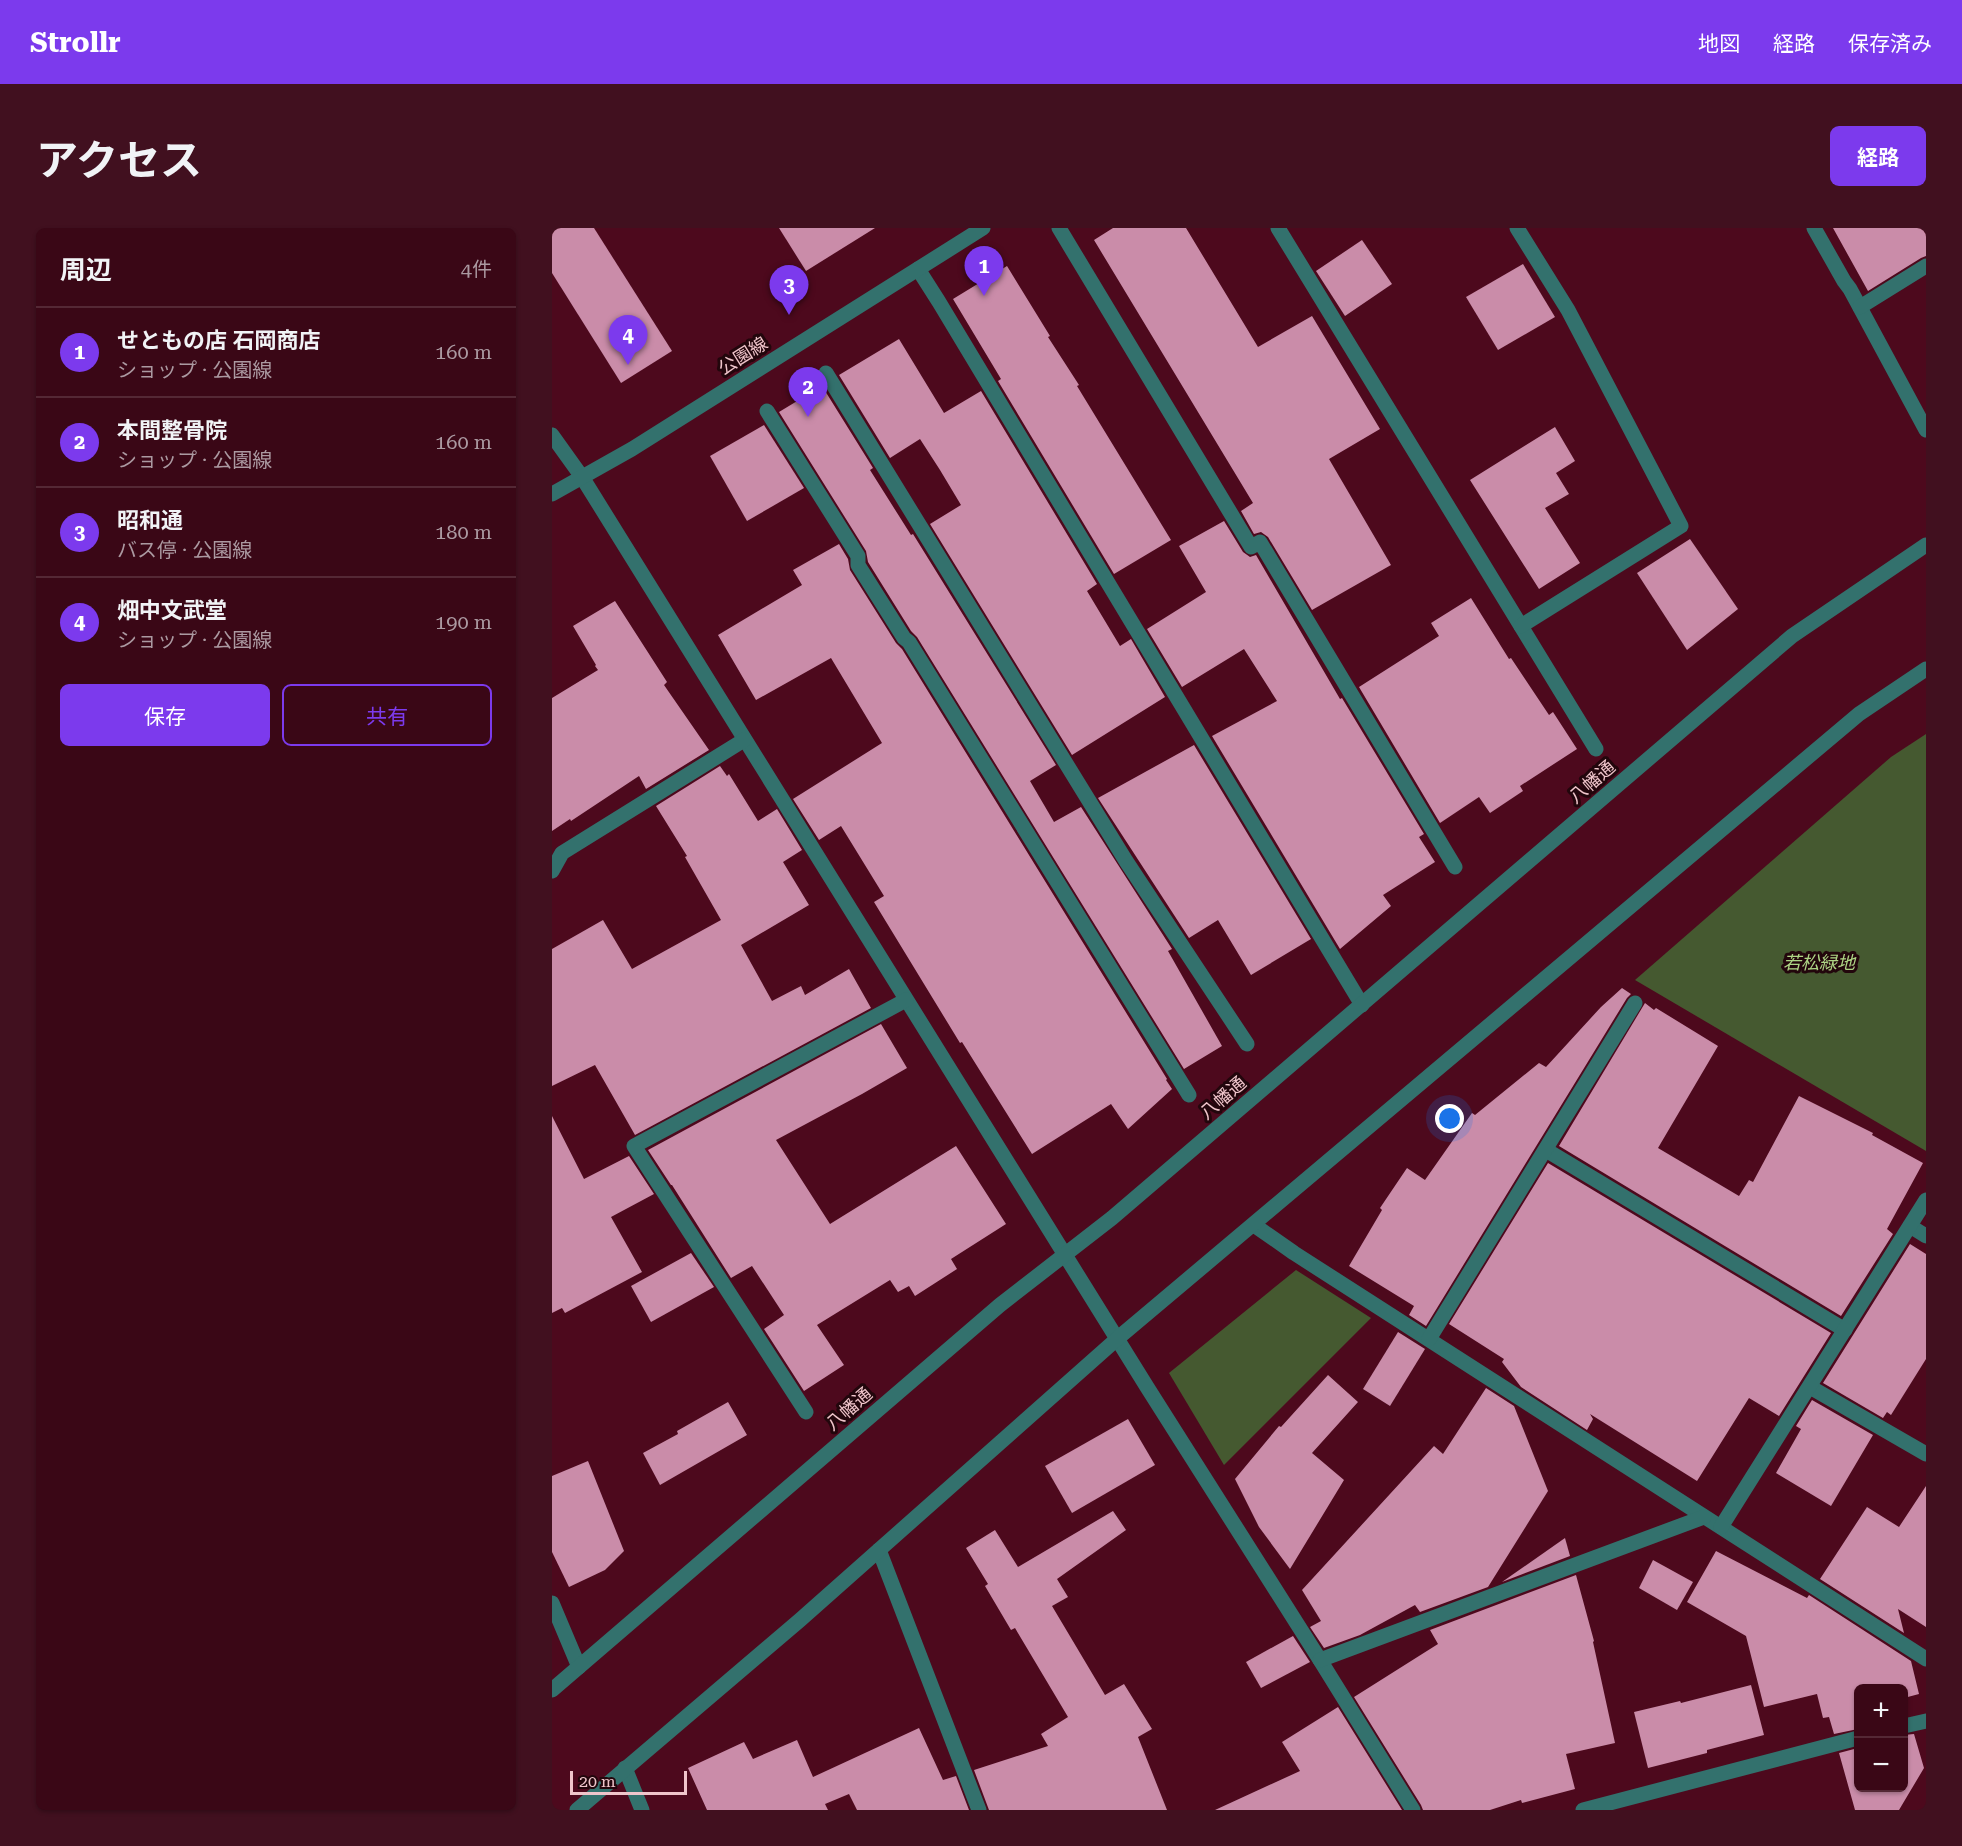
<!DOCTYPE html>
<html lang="ja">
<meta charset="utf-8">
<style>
:root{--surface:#3a0716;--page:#41101f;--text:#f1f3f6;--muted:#ab99a1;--line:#542835;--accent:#7c3aed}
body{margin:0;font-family:"Roboto Serif","Noto Sans JP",serif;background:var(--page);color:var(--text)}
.controls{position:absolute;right:18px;bottom:18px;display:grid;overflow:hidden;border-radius:9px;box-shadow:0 2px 4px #0004}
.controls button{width:54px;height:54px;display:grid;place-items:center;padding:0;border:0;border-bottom:2px solid var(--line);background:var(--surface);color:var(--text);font:30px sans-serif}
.scale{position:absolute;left:18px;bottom:15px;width:117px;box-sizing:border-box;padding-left:6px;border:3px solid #f0c5cb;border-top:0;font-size:16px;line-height:21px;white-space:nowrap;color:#f0c5cb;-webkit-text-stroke:4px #22060c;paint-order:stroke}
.you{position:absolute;left:898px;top:891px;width:21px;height:21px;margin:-15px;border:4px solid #fff;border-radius:50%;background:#1a73e8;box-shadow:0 0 0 9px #1a73e833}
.badge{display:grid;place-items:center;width:39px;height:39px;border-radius:50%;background:var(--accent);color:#fff;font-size:20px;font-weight:700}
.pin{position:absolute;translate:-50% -50px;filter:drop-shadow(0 2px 3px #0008)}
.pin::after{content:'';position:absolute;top:32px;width:21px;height:18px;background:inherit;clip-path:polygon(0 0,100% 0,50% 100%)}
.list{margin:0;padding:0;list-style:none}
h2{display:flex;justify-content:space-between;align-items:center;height:78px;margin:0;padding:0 24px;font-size:26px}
h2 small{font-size:20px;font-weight:400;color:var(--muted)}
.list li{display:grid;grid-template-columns:39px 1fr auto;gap:18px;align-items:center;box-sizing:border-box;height:90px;padding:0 24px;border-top:2px solid var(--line)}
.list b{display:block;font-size:22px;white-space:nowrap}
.list p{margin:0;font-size:20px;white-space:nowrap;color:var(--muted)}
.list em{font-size:20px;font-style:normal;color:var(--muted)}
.actions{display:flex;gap:12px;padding:18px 24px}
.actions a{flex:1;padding:14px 0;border:2px solid var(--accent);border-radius:9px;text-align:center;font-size:21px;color:var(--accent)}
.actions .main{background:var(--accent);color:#fff}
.map{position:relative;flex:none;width:1374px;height:1582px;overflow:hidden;border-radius:9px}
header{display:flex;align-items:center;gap:36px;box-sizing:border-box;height:84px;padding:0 30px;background:var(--accent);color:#fff}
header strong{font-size:28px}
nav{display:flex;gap:33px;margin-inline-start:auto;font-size:21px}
.intro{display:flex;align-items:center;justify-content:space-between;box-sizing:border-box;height:144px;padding:0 36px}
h1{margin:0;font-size:42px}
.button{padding:15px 27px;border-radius:9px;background:var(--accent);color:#fff;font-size:21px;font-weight:700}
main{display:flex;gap:36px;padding:0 36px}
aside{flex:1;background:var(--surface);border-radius:9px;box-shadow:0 2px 4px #0004}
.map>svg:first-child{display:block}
.green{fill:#455930}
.building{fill:#ca8ca9}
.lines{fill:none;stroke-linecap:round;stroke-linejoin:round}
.minor{stroke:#33716d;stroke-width:15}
.labels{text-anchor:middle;stroke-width:6;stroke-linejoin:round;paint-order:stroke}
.street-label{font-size:18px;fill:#f0c5cb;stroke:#22060c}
.park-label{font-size:18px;font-style:italic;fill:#aed585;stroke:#22060c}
</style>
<header>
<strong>Strollr</strong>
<nav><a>地図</a><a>経路</a><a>保存済み</a></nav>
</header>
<div class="intro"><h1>アクセス</h1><a class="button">経路</a></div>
<main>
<aside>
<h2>周辺<small>4件</small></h2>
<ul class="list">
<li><span class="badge">1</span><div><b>せともの店 石岡商店</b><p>ショップ · 公園線</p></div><em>160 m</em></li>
<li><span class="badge">2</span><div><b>本間整骨院</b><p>ショップ · 公園線</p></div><em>160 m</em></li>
<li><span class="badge">3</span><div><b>昭和通</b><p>バス停 · 公園線</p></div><em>180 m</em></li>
<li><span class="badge">4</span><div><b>畑中文武堂</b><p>ショップ · 公園線</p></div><em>190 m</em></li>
</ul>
<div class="actions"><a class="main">保存</a><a>共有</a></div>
</aside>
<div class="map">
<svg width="1374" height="1582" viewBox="0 0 1374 1582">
<rect width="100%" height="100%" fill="#4d091d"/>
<!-- green -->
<g class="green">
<polygon points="1374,506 1374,923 1083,752 1339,529"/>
<polygon points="744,1042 819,1090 672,1237 617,1145"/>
</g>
<!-- building -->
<g class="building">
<polygon points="0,0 42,0 120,123 69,155 0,45"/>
<polygon points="227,0 323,0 254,43"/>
<polygon points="561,0 634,0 706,119 760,88 828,201 777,231 839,337 760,382 716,309 709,304 702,306 689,283 701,275 542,12"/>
<polygon points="1281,0 1374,0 1374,28 1369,30 1316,63"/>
<polygon points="810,12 840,56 793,88 764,43"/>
<polygon points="971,36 1003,89 946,122 914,69"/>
<polygon points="455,38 498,108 496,109 527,157 525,158 619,312 562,346 446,153 449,151 401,71"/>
<polygon points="347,111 392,185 429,163 545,356 535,363 568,418 579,411 613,469 520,527 378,296 409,277 388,242 368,211 338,230 287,147"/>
<polygon points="270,158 321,240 318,242 359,307 361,306 504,537 478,553 502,594 529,579 620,721 616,723 670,818 632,841 365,409 359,403 316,334 314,323 227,184"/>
<polygon points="212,197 252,260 195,293 158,228"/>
<polygon points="1003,199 1023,233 1004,245 1017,266 993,280 1028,335 987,361 918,252"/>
<polygon points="672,293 691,324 698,329 704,327 788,471 790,470 872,606 867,609 883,634 831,667 839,678 788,721 660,508 725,473 692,421 630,459 595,401 654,364 627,318"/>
<polygon points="1138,311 1186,381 1135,422 1085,345"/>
<polygon points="287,316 296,331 298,342 344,415 350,421 615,851 614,852 620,861 576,901 559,876 480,926 410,814 408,815 322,674 332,668 289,598 267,612 241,571 330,515 279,430 204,472 166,407 250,357 241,342"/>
<polygon points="919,370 957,431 959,430 997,487 1001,484 1025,521 968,558 971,563 938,585 927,569 888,595 807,459 887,408 879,395"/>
<polygon points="63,373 115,454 112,457 157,522 94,561 87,548 19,593 18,591 0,603 0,470 46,442 43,438 44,437 21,398"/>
<polygon points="642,517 759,711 699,747 666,692 637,710 546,570"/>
<polygon points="168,538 175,548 177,546 206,593 225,581 250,622 231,634 257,677 189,717 220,773 249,758 253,767 297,741 319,780 83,907 43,837 0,858 0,721 51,692 80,741 169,692 133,629 135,628 104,578"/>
<polygon points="1070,760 1079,766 1075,770 874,1098 857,1087 862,1078 797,1038 830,982 828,980 855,940 873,952 920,885 923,887 987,835 994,839 1049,779"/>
<polygon points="1093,775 1102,782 1104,780 1166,818 1106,920 1187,968 1197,952 1201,954 1247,868 1321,905 1320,907 1371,935 1335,1001 1341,1006 1289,1088 1007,918"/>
<polygon points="329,796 355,840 310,866 224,912 278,996 404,918 454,996 399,1031 405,1041 363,1068 357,1058 346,1064 338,1052 265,1097 292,1137 252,1163 212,1101 232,1087 200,1038 179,1050 120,957 119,957 96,922"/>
<polygon points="0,888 32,951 77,928 102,966 59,989 90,1044 13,1085 10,1080 0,1085"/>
<polygon points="996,935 1279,1105 1227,1188 1197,1170 1145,1253 1038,1186 1041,1191 1035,1202 969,1159 950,1134 952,1131 897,1096"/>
<polygon points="1358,1016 1374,1026 1374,1131 1339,1187 1335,1184 1331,1190 1271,1155"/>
<polygon points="139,1025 162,1059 99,1094 79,1058"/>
<polygon points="846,1104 873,1121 838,1178 811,1161"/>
<polygon points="776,1147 806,1174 760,1225 792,1252 738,1341 707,1299 683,1251 727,1198 729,1199"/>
<polygon points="934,1160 962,1178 996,1263 936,1359 868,1384 863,1377 808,1407 772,1420 758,1399 769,1393 750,1362 882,1218 891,1226"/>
<polygon points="1260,1172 1321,1207 1279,1278 1224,1245 1249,1201 1244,1198"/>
<polygon points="176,1174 195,1207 108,1257 91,1225 126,1206 125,1203"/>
<polygon points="576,1191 603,1237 520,1285 493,1238"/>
<polygon points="36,1233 72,1323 53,1342 17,1359 0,1324 0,1248"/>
<polygon points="1374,1258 1374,1399 1346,1381 1352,1405 1268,1351 1315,1279 1347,1299"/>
<polygon points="561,1283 574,1302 505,1351 516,1369 500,1378 553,1467 572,1456 600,1501 586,1509 615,1582 437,1582 422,1542 496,1518 489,1506 516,1489 463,1400 459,1402 433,1358 436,1356 414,1320 443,1302 466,1339"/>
<polygon points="1013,1310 1018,1328 950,1354"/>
<polygon points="1164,1323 1255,1370 1257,1367 1359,1433 1367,1466 1352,1470 1352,1461 1306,1461 1306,1501 1282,1506 1277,1489 1271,1490 1265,1466 1212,1479 1194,1408 1135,1374"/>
<polygon points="1101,1332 1141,1354 1125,1382 1087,1360"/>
<polygon points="1024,1347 1042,1413 1041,1414 1063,1515 1014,1526 1023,1561 970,1575 969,1572 938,1582 871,1582 869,1577 802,1469 886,1416 878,1402"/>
<polygon points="741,1408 758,1434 709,1460 694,1434"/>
<polygon points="1199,1457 1212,1507 1155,1522 1155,1525 1096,1540 1082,1484 1128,1473 1129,1475"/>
<polygon points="786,1479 850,1582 663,1582 748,1543 730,1514"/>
<polygon points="367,1500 391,1552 404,1548 417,1582 305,1582 297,1566 273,1576 276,1582 155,1582 136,1540 192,1514 201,1531 245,1512 261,1549"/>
<polygon points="1362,1506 1372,1540 1347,1582 1303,1582 1287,1525 1306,1520 1306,1560 1352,1560 1352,1507"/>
</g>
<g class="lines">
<!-- minor -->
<g class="minor">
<polyline points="507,0 699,319 708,314 903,639"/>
<polyline points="726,0 1044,521"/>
<polyline points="965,0 1016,82 1129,298 969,398"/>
<polyline points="1262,0 1292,53 1298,61 1374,202"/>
<polyline points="366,41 387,74 810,777"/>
<polyline points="1308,79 1374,38"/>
<polyline points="274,145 574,633 695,816"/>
<polyline points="215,183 306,328 306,337 352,410 357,414 637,867"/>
<polyline points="0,207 30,249 595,1159 768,1432 861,1582"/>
<polyline points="0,266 80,221 431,0"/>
<polyline points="0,643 10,625 192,512"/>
<polyline points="994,922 1293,1102"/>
<polyline points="702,997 742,1025 1374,1431"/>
<polyline points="1358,998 1374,1008"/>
<polyline points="877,1111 1083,775"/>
<polyline points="1258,1159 1374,1226"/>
<polyline points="254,1184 82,918 354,772"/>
<polyline points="1169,1299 1374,972"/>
<polyline points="327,1322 427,1582"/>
<polyline points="0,1375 27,1439"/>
<polyline points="768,1432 1152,1289"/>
<polyline points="0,1462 448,1077 560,990 1240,408 1374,317"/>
<polyline points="1352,1498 1374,1493"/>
<polyline points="73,1540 90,1582"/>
<polyline points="25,1582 248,1392 566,1110 1307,486 1374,441"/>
<polyline points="1031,1582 1306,1510"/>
</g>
</g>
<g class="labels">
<!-- street labels -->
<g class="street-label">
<text transform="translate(191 128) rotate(-32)" y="6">公園線</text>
<text transform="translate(1040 554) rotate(-41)" y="6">八幡通</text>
<text transform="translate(671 870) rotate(-41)" y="6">八幡通</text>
<text transform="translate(297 1181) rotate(-41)" y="6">八幡通</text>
</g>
<!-- park labels -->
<g class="park-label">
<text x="1267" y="741">若松緑地</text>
</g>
</g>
</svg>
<div class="controls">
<button>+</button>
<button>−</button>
</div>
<div class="scale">20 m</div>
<div class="you"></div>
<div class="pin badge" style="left:432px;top:68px">1</div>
<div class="pin badge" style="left:256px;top:189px">2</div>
<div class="pin badge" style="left:237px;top:87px">3</div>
<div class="pin badge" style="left:76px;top:137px">4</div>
</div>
</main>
